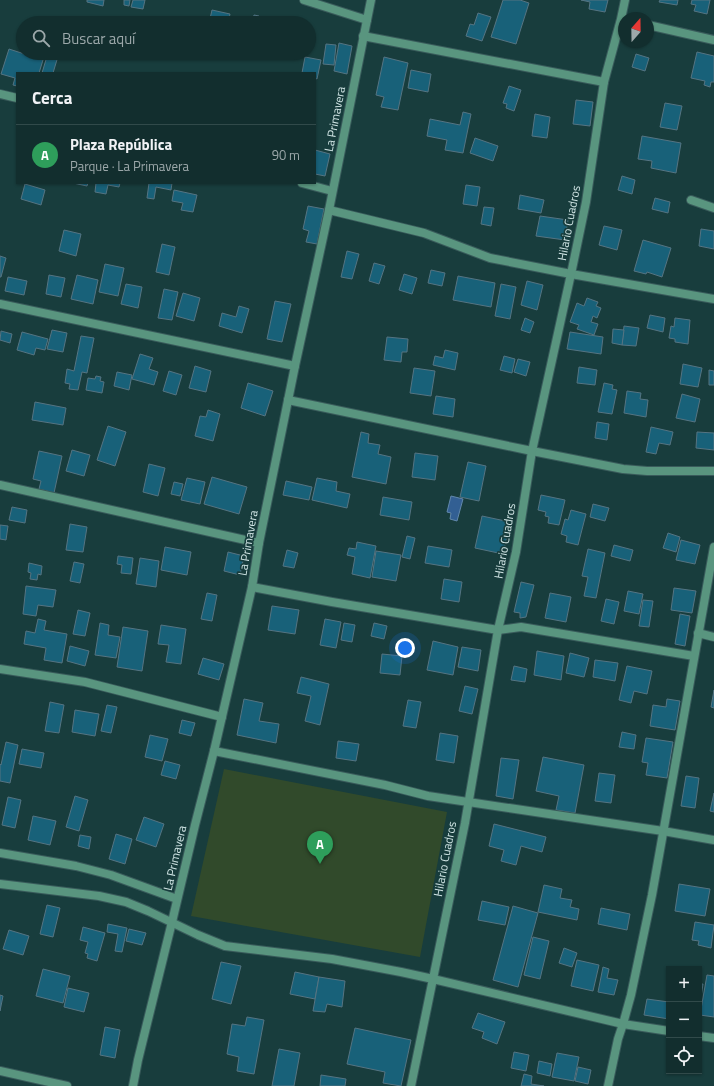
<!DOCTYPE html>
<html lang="es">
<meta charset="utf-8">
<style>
:root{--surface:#122e2e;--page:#1b3636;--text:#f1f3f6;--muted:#9ca8aa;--line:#314a4a;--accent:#f391d5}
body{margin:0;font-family:"Titillium Web",sans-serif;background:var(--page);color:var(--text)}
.controls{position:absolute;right:12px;bottom:12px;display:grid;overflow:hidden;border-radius:0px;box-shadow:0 1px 3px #0004}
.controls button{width:36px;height:36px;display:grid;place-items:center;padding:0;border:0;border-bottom:1px solid var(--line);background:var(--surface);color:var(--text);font:20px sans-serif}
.compass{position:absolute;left:618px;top:12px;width:36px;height:36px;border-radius:50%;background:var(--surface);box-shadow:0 1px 3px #0004;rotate:20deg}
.you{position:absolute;left:405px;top:648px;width:14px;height:14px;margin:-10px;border:3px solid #fff;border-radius:50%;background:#1a73e8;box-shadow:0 0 0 6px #1a73e833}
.badge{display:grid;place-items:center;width:26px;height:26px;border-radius:50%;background:var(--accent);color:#fff;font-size:13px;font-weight:700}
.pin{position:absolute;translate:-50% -33px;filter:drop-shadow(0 1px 2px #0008)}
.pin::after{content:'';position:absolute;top:21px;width:14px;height:12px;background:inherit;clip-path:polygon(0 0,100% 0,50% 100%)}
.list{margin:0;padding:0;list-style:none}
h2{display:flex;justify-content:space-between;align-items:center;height:52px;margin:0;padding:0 16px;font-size:17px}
h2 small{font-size:13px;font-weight:400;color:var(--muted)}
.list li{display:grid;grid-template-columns:26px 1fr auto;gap:12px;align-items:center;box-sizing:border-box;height:60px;padding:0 16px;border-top:1px solid var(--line)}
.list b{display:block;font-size:15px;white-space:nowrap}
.list p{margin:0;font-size:13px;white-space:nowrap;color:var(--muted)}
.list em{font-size:13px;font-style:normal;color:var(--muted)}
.icon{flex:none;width:22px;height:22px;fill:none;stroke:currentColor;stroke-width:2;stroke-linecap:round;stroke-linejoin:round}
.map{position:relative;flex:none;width:714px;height:1086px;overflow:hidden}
.search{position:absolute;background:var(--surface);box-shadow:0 1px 3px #0004;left:16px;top:16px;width:300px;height:44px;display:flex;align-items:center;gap:10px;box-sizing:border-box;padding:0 14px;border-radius:22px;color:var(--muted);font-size:15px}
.panel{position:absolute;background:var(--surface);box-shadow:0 1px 3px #0004;left:16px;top:72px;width:300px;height:112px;border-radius:0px}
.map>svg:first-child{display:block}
.green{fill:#314a2b}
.water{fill:#325f93;stroke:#6288ac}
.building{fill:#186179;stroke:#557482}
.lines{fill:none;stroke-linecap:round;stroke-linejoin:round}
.street-casing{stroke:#395b5b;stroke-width:10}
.street{stroke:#59957f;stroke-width:8}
.labels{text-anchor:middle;stroke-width:3.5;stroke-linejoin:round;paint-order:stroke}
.street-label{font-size:12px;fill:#d2e6e6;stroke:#183d3d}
</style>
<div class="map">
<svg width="714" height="1086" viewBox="0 0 714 1086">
<rect width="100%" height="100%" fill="#183d3d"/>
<!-- green -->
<polygon class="green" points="224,769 447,812 420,957 191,916"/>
<!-- water -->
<polygon class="water" points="451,496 463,499 457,521 450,519 451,513 447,512"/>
<!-- building -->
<g class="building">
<polygon points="87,0 104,0 103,6 87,2"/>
<polygon points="124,0 130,0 129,6 124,5"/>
<polygon points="133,0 145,0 143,9 131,7"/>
<polygon points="503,0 520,0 529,3 516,44 491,37"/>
<polygon points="581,0 608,0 605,12 589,9 590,2"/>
<polygon points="660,0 678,0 677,5 659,2"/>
<polygon points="692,0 710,0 707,14 694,11 696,5 691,4"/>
<polygon points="212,10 230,14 228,23 209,23"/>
<polygon points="478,13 491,17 482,41 466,36 470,24 474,25"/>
<polygon points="254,15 259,16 257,23 252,23"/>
<polygon points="339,43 352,46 347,74 334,71"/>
<polygon points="326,44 336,45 334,65 323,64"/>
<polygon points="9,49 43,60 39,73 17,73 17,86 13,85 15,78 1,74"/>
<polygon points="697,52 714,56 714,82 711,82 710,87 704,85 705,81 691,78"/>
<polygon points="48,53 59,53 53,73 42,73"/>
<polygon points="100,53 116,53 114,57"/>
<polygon points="636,54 649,58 645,71 632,67"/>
<polygon points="305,57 321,60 317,79 315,78 315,73 302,73"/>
<polygon points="384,57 408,63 398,110 381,107 384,97 376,95"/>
<polygon points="411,70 431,74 428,92 408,88"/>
<polygon points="509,86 521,90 514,111 506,108 507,104 503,103"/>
<polygon points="576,100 593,102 590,126 573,124"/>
<polygon points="665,103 682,106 677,130 660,127"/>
<polygon points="463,112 471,114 463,153 445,150 447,140 427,136 430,119 460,125"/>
<polygon points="535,114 550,117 547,138 532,136"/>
<polygon points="642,136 681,143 676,173 651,168 652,161 638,159"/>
<polygon points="475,138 498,146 493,161 470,153"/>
<polygon points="315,150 330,154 325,176 315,174"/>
<polygon points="622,176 635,180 632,194 618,190"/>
<polygon points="73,183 88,183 87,186"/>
<polygon points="96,183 120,183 119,187 108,185 106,194 95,192"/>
<polygon points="149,183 172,183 171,190 156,187 154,199 147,198"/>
<polygon points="25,184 45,190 41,205 21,199"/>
<polygon points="466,185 480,187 477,206 463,204"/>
<polygon points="174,190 197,195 193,212 181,210 183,203 172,201"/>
<polygon points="520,195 544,200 541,213 518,209"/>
<polygon points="655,198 670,202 668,213 652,209"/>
<polygon points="308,206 324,209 317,244 306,242 309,231 303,229"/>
<polygon points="484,207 494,208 491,226 481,224"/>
<polygon points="540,216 568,220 565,240 536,236"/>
<polygon points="604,226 622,230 617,250 599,245"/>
<polygon points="701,229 714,231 714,249 699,246"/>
<polygon points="64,230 81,234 76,256 59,251"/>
<polygon points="643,240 671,248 662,277 647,272 646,274 634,271"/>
<polygon points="162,244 175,247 169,275 156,272"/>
<polygon points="347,251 359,254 352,279 341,277"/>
<polygon points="0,256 6,258 1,277 0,277"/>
<polygon points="374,263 385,266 379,284 369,281"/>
<polygon points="105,264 124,268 118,296 99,292"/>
<polygon points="431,270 445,273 442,286 428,283"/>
<polygon points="404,274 417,278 412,294 399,290"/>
<polygon points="49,275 65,278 61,297 46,294"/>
<polygon points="77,275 98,280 93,304 71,299"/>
<polygon points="458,276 495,283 491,307 453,300"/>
<polygon points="8,277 27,281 24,295 5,291"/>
<polygon points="527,281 543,285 537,310 521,305"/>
<polygon points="126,284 142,287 138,308 121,304"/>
<polygon points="501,284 516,287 510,319 495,316"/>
<polygon points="164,289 178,292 172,320 158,318"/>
<polygon points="183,293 200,298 194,321 176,316"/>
<polygon points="587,298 598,302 596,306 601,308 597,318 593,316 591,322 598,324 594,335 577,329 579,325 570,322 577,303 584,306"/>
<polygon points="275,301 291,304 282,342 267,339"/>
<polygon points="239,306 249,309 242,333 219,326 222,313 236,317"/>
<polygon points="650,315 665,318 663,332 647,328"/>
<polygon points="525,318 534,322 530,333 521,330"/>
<polygon points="675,318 690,320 688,344 675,342 675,339 669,338 671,326 674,327"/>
<polygon points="624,326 639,328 636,346 622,345"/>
<polygon points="613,329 624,330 622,345 612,343"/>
<polygon points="52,330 67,333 63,352 47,349"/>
<polygon points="1,331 12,334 10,343 0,340"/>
<polygon points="22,332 48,339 45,350 36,348 34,355 17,350"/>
<polygon points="570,332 603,337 601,354 567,349"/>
<polygon points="81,336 94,338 87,373 82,372 78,390 69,389 70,384 65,383 67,369 74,371"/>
<polygon points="387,337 408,339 407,352 402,352 401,362 384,360"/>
<polygon points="445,350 458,353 455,370 433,365 435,356 443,358"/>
<polygon points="140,354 153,358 149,369 158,372 154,385 132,379"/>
<polygon points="504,356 515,359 512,373 500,370"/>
<polygon points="518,359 530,362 526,376 514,372"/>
<polygon points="683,364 702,368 698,387 680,384"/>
<polygon points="195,366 211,371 206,392 189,388"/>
<polygon points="579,367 597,370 595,385 577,383"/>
<polygon points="414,368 435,371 431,396 410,393"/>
<polygon points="709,370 714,371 714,385 709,385"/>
<polygon points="169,371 182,375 176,395 163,391"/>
<polygon points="117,372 132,375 129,390 114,386"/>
<polygon points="96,376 101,377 100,381 104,382 102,393 86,390 88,378 95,379"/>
<polygon points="248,383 273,391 265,416 241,408"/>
<polygon points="604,383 613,385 612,389 617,390 612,414 598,412"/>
<polygon points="627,391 641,393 640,399 648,400 646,417 624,413"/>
<polygon points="682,394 700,399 695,422 676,418"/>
<polygon points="436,396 455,399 453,417 433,414"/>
<polygon points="35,402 66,408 63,425 32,420"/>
<polygon points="208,410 220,414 213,441 195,436 200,416 206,417"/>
<polygon points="597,422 609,424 607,440 595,438"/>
<polygon points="108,426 126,432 115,466 97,460"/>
<polygon points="651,427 673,432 670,445 659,443 656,454 646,452"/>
<polygon points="361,432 369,434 368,443 380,445 378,454 391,457 386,484 352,477"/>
<polygon points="697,432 714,433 714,450 696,448"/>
<polygon points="72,450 90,455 84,476 66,471"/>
<polygon points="39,451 62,456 54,493 39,489 41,481 33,479"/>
<polygon points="415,453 438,456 435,480 412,477"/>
<polygon points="468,462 486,466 479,501 460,497"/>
<polygon points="149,464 165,468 158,496 143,492"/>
<polygon points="212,477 247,487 239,514 204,504"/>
<polygon points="187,478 205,482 200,504 181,500"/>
<polygon points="317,478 337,482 336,491 350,494 347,508 312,500"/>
<polygon points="286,481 312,487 309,500 283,495"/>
<polygon points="174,482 183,484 180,496 171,494"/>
<polygon points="541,495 565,500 559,525 548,523 549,517 545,516 546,512 538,510"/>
<polygon points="383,497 412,502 409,520 380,515"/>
<polygon points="593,504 609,508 605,521 590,517"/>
<polygon points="12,507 27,510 25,523 9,520"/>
<polygon points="571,510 586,514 578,545 566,542 567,536 561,534 565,519 568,520"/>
<polygon points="482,516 510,522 503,554 475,548"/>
<polygon points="70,524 87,527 83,552 66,550"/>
<polygon points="0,525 8,526 6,540 0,539"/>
<polygon points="668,533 680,537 676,552 663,548"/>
<polygon points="407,536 415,538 410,559 402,557"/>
<polygon points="681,540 700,545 695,564 676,560"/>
<polygon points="357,542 376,546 370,578 352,574 355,557 347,555 349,548 356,549"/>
<polygon points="614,545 633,550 630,561 611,556"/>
<polygon points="428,546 452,550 449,567 425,563"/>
<polygon points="165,547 191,552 187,575 161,570"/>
<polygon points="588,549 605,553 596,598 584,596 588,577 582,576"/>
<polygon points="287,550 298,553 294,568 283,566"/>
<polygon points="376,551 401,555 396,581 372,577"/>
<polygon points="228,552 244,556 240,575 224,571"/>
<polygon points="118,556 133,558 131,574 121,573 122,565 117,564"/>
<polygon points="140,558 159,561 156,587 136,584"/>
<polygon points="74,562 84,564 80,583 70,581"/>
<polygon points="29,563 42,566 41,575 38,574 37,580 30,579 31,573 28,572"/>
<polygon points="444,579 462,582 459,602 441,599"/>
<polygon points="521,582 534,585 526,617 520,618 520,613 514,612"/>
<polygon points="26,586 56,590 53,607 38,605 36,616 23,614"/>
<polygon points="674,588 696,591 692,613 671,610"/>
<polygon points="628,591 643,594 639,614 624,611"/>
<polygon points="207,593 217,595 212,621 201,619"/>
<polygon points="550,593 571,597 566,622 545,618"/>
<polygon points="606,599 619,602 614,624 601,621"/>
<polygon points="643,600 653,601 649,627 639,626"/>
<polygon points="272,606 299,610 295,634 268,630"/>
<polygon points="78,610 90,613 85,636 73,634"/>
<polygon points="680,614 690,616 685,646 675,644"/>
<polygon points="38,619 46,621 44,630 67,634 62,663 44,660 46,648 24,644 26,631 35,633"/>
<polygon points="325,619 341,622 336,648 320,645"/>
<polygon points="100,623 109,625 108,635 120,637 116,658 95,655"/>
<polygon points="344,623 355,625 352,642 341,640"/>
<polygon points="374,623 387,626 384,639 371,636"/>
<polygon points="161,625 186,629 181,664 166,662 169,645 158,644"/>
<polygon points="123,627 148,631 142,671 117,667"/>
<polygon points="433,641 458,647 453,675 427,670"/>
<polygon points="70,646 89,651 85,666 67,661"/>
<polygon points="462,647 481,650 478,671 458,667"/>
<polygon points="537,651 564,656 561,680 534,675"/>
<polygon points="570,653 589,658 584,677 566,673"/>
<polygon points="382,654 402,656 400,675 380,673"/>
<polygon points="203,658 224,664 219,680 198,674"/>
<polygon points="595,660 618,663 615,681 593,677"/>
<polygon points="514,666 527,669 525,682 511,680"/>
<polygon points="627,666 652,671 647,694 634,691 631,703 619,700"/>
<polygon points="301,677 329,684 320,725 305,721 311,696 297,693"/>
<polygon points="465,686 478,689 472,714 459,711"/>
<polygon points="714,690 714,708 711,707"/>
<polygon points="244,699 263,703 259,721 279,724 276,743 237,735"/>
<polygon points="667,699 680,701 675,730 650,726 653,705 666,707"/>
<polygon points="408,700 421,702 416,728 403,726"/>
<polygon points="50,702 64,705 59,733 45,731"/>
<polygon points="107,705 117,707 111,733 101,731"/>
<polygon points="75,710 99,714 95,736 72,732"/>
<polygon points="182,720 195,723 191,736 179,733"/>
<polygon points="622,732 636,735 634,749 619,747"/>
<polygon points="440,733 458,736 454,763 436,760"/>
<polygon points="150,735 168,739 162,761 145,757"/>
<polygon points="646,738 673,742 667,778 646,775 648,763 642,762"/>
<polygon points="338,741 359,744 356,761 336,758"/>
<polygon points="6,742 18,745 10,783 0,781 0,764 1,765"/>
<polygon points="22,749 44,753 41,768 19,764"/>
<polygon points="543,757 584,765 575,813 556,810 559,796 536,791"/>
<polygon points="501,758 519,760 513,799 496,796"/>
<polygon points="165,761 180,765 176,779 161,775"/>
<polygon points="599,773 615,775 611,803 595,801"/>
<polygon points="686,776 699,778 695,808 681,806"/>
<polygon points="714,793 714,812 710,811"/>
<polygon points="75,796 88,800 79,831 66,827"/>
<polygon points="8,797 21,800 15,828 2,825"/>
<polygon points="33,816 56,821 50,845 28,840"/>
<polygon points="144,817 164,824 156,847 136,840"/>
<polygon points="494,824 546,837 542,852 521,846 516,865 501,861 504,850 489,846"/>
<polygon points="116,834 132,839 125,864 109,859"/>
<polygon points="80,835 91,837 89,849 78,846"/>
<polygon points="679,884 710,889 705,916 675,911"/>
<polygon points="544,885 562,889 560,898 572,900 570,907 579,909 577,920 538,912"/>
<polygon points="482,901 509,907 505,925 478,920"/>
<polygon points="47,905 60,908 53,937 40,934"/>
<polygon points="513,906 538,913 518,987 493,980"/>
<polygon points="601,908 630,914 627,930 598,924"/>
<polygon points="695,922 714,925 711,948 698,945 699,941 692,940"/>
<polygon points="108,924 127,928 122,952 115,951 118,934 107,932"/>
<polygon points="83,927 105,933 97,961 87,958 88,954 85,953 88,942 80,940"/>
<polygon points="129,929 146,933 142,945 126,941"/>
<polygon points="9,930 29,936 23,955 3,949"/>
<polygon points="533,937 549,941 540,979 524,975"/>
<polygon points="564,948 577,953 572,967 559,963"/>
<polygon points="577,960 599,965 593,991 571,986"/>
<polygon points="221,962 241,966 231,1004 212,999"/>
<polygon points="603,967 609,969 607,978 618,980 614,995 598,992"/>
<polygon points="43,969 70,976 63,1003 36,996"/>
<polygon points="295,972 319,977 315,999 290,994"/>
<polygon points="707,975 714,976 714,1017 700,1015"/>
<polygon points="319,977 345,981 342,1007 327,1004 325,1012 313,1011"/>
<polygon points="699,984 703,984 699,1010"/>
<polygon points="68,988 89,993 84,1012 64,1007"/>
<polygon points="0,995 3,996 0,1011"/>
<polygon points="647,999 669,1002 669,1019 644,1015"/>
<polygon points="478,1013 505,1022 497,1044 482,1038 484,1032 472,1028"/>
<polygon points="247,1017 264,1020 254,1074 237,1071 239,1057 227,1054 232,1024 245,1026"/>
<polygon points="105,1027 120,1030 115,1058 100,1055"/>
<polygon points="355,1028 411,1040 401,1086 383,1083 385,1072 347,1064"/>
<polygon points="279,1049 300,1053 294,1086 272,1086"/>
<polygon points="514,1052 529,1055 526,1071 511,1068"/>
<polygon points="557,1053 579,1057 574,1081 552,1077"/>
<polygon points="539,1061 552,1064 550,1076 537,1073"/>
<polygon points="578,1067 591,1070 588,1084 575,1081"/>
<polygon points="524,1074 532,1076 531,1084 544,1086 521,1086"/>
<polygon points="321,1075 346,1079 345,1086 320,1086"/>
</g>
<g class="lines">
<defs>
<g id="street">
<polyline points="304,0 367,20"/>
<polyline points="648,25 714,40"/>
<polyline points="363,36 604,82"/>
<polyline points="0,94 17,98"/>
<polyline points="302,183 332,191"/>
<polyline points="691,200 714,208"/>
<polyline points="329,210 424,233 490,258 571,274 714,299"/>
<polyline points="0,304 295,366"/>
<polyline points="288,400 532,451 623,469 647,471 714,471"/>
<polyline points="0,485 259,543"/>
<polyline points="252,587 332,602 498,630 521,627 694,656"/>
<polyline points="698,633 714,637"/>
<polyline points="0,669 85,682 222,717"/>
<polyline points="214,751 385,785 428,796 663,831 714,840"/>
<polyline points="0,853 76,866 111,875 177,899"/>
<polyline points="0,884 99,896 126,902 148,911 198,935 225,946 332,959 401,972 433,979 623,1024 669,1031"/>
<polyline points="699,1036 714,1038"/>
<polyline points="0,1071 67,1086"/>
<polyline points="133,1086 138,1060 172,922 195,825 214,751 252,587 259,543 295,366 329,210 371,0"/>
<polyline points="411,1086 465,823 498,630 516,552 532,451 571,274 586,202 604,82 621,19 625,0"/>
<polyline points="608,1086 618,1039 623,1024 631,995 652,895 714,547"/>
</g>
</defs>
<!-- street casing -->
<use href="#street" class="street-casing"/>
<!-- street -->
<use href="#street" class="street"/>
</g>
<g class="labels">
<!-- street labels -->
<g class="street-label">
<text transform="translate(335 119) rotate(-79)" y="4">La Primavera</text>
<text transform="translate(569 223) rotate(-79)" y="4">Hilario Cuadros</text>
<text transform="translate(505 541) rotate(-80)" y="4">Hilario Cuadros</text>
<text transform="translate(248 543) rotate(-80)" y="4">La Primavera</text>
<text transform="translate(175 858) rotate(-77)" y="4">La Primavera</text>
<text transform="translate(445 859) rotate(-79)" y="4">Hilario Cuadros</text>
</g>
</g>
</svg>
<div class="controls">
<button>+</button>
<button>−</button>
<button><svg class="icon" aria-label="locate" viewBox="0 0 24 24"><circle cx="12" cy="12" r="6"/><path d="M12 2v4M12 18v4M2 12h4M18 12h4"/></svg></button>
</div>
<svg class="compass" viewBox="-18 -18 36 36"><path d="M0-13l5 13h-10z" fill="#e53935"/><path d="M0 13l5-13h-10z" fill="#9ca8aa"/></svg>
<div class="you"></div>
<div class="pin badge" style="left:320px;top:864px;background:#2e9e5b">A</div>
<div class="search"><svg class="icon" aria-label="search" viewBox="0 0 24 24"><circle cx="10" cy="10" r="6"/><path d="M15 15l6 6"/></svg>Buscar aquí</div>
<section class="panel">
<h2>Cerca<small></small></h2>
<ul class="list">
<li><span class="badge" style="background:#2e9e5b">A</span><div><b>Plaza República</b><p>Parque · La Primavera</p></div><em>90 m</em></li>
</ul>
</section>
</div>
